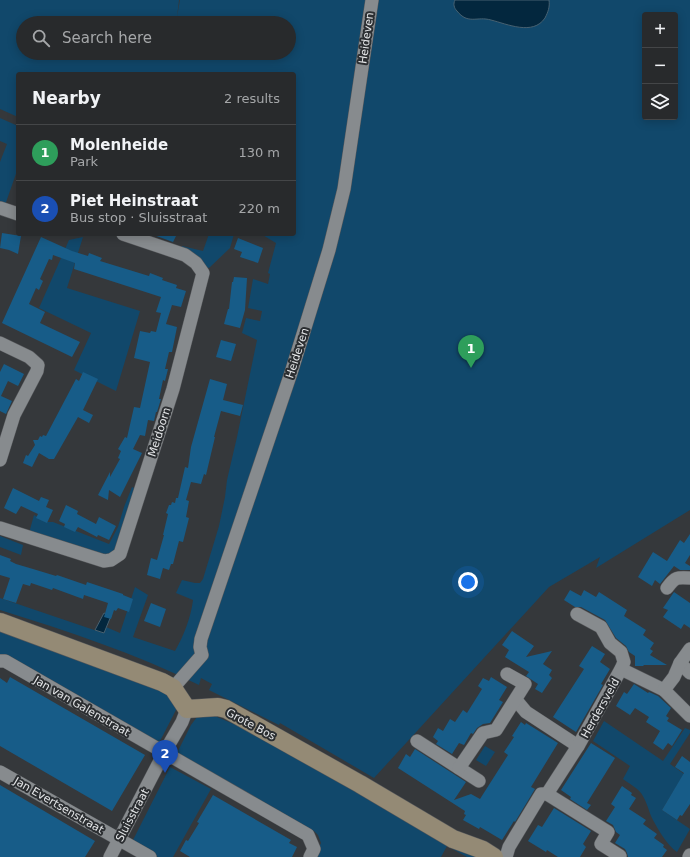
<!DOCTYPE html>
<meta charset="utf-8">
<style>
:root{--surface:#282a2c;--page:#343638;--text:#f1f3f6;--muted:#a5a7a9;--line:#444648;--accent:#d93025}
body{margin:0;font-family:"DejaVu Sans",sans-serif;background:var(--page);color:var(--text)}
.controls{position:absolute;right:12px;top:12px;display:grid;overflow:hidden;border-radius:4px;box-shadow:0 2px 10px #0003}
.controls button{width:36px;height:36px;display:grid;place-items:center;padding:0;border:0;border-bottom:1px solid var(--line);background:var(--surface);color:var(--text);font:20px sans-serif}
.you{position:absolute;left:468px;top:582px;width:14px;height:14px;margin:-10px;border:3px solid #fff;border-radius:50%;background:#1a73e8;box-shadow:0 0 0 6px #1a73e833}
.badge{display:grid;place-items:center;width:26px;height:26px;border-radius:50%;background:var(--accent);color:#fff;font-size:13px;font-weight:700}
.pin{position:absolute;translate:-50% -33px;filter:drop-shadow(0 1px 2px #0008)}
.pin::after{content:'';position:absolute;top:21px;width:14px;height:12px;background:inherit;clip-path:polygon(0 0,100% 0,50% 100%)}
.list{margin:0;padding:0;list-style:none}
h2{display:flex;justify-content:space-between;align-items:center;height:52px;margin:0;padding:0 16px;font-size:17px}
h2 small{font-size:13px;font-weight:400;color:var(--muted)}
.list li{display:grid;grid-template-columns:26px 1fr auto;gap:12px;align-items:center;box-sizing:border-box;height:56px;padding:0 16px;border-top:1px solid var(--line)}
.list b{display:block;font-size:15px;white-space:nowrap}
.list p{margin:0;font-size:13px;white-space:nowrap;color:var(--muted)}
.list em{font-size:13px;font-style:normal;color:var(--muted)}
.icon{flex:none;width:22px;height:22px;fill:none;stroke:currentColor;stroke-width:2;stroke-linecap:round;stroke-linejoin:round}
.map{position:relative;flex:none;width:690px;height:857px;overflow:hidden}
.search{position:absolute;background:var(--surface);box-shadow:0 2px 10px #0003;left:16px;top:16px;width:280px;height:44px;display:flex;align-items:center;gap:10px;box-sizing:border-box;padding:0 14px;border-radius:22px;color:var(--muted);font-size:15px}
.panel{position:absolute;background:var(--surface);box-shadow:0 2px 10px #0003;left:16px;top:72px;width:280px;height:164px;border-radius:4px}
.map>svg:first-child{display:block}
.green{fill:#11486b;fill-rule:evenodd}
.water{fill:#03273e;stroke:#476171}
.building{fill:#175c88}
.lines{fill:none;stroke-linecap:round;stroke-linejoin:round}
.street-casing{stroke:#55575a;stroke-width:14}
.secondary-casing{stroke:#55575a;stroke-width:19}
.street{stroke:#878b8e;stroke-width:13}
.secondary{stroke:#948a75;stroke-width:18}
.labels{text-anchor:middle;stroke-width:4;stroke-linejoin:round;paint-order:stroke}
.street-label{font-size:11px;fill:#e5e7e9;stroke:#2b2e31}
</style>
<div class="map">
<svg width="690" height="857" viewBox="0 0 690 857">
<rect width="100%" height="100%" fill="#35383b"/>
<!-- green -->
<g class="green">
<path d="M0,0H179L177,17L180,0H690V510L596,568L600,557L549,587L374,778L280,723L279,725L209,690L212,684L201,678L199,685C135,653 67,631 0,610V598L103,633L106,627L120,633L135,587L148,595L133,637L175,651C183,637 191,618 193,600L176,593L182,580L195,583H200L203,579L219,526L225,497L227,480L237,437L257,340L242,333L246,318L260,321L262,311L248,308L253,279L268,284L270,274L268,273L276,243L261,234H294V74H18V117L0,109ZM645,15H675V117H645ZM23,23H289V53H23Z"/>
<polygon points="0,118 18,126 18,168 4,208 0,206 0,162 7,144 0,141"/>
<polygon points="209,234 234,234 230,248 209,268 177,257 182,246 203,251"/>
<polygon points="83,237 67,288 140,311 116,391 74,370 91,333 39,308 69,240"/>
<polygon points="132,487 142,492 127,545 104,560 29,533 34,515 46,522 53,522 109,544 118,527 124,507"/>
<polygon points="0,536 23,545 21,555 0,547"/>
<polygon points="0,630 120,672 177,698 178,706 159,743 0,654"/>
<polygon points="210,714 243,728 486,857 467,857 447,846 441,857 315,857 321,843 318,835 314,831 177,753 191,725 197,717"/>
<path d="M604,721L663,761L685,728L690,730V733L670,764L684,774L662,810L690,829L677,852C666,844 657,828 651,816C648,808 646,800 641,793C636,787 628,783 623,779L630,766L593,741Z"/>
<polygon points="485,746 495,752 486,766 476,760"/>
<polygon points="170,767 211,789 173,857 158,857 132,842"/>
</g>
<!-- water -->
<g class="water">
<path d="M455,0H549C550,7 548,12 545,18C533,36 507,24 491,20C477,16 468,25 457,11C454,8 453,4 455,0Z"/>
<polygon points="104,613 111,616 104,633 95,630"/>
</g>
<!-- building -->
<g class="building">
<polygon points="2,233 21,236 18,254 9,250 0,248"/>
<polygon points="151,234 177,234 173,242"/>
<polygon points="41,237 72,251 88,256 89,253 102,258 100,261 149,276 150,273 163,278 162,280 177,285 176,288 186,291 181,307 172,305 166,324 177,327 172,352 169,352 165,369 168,369 165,381 163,380 159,399 161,399 157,412 156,412 154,421 148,420 145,436 140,435 133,449 142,453 120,497 109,490 108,500 98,495 110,472 110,477 120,459 118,458 121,451 118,449 125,437 127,438 134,407 140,408 150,362 134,358 140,331 150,333 151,331 156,332 161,313 156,312 161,297 74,269 75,263 53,255 52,260 49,259 40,279 43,281 39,290 36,288 29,304 45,312 40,323 80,342 72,357 2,323"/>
<polygon points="238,238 263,248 258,263 240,257 242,252 234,249"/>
<polygon points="234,277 247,278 245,310 240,328 224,324 228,309 229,309 232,282 233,282"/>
<polygon points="221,340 236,344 231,361 216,357"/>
<polygon points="4,364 24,374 18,386 8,381 1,396 12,401 6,414 0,411 0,372"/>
<polygon points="83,372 98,379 83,410 93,415 89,423 78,417 54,459 49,459 39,453 32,467 23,463 26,455 28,456 35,445 33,440 38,440 40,436 42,437 43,435 46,436 76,379 79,381"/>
<polygon points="210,379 227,384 223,400 243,405 240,416 221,411 214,437 215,437 206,475 204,474 201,484 191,482 186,500 189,501 186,517 189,518 183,542 179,541 173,564 171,564 169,570 163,568 160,579 147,575 151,558 157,560 164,535 163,535 168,514 166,513 169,505 171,505 172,502 175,503 176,498 178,498 185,467 188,468 191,447"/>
<polygon points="13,488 39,501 41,497 49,500 46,507 53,510 47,523 36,518 38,514 21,506 16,514 4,508"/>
<polygon points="66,505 78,511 77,514 96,524 99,517 116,526 109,540 98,535 97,537 78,527 75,532 64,527 65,524 59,521"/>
<polygon points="690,534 690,555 685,563 690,566 690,570 680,570 674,566 660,584 655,580 652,586 638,577 653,552 667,561 680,540 684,543"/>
<polygon points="0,555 11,559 10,561 16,564 33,569 56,576 57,575 86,585 87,582 123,594 123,595 133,599 129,612 118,608 116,611 114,610 111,619 104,617 108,603 84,595 83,599 53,588 52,590 31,583 30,586 23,584 16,603 3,599 10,578 0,575"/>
<polygon points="570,590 581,596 584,590 596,597 599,592 627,610 624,616 646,630 643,635 654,643 650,649 653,651 650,655 667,665 644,665 643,666 635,666 635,656 629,652 626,646 616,638 605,620 581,607 575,607 564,600"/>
<polygon points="674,592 690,603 690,628 684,624 681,629 663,617 668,610 663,608"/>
<polygon points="151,603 166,609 160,627 144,621"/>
<polygon points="512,631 534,646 526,657 552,651 543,664 552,670 549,675 552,678 542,693 535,689 538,684 526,676 529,672 505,657 509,650 502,645"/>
<polygon points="592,646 605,654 600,662 610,669 601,684 603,685 576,732 553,717 584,669 579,666"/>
<polygon points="10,677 145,755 112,811 0,746 0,678 7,683"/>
<polygon points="491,677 507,687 499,700 503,702 490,723 483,724 477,728 473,734 471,733 464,745 459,743 452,754 436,744 438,741 433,737 438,728 443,731 450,719 455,722 463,710 467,713 482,689 478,686 483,678 489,681"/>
<polygon points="634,684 648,693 649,692 658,696 671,708 666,716 669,718 667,721 682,730 672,746 668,743 663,750 653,743 660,731 646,722 649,717 635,708 630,715 616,706 624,692 627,694"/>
<polygon points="521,722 525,725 526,723 558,743 531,787 535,789 515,822 514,821 502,840 480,827 479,829 463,820 466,815 464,814 465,811 398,768 406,754 410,757 415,749 466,782 454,800 471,794 480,799 508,755 504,752 514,737 512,736"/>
<polygon points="591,743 615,758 587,803 591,805 587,810 570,799 571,797 561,790"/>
<polygon points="682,756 690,762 690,804 682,816 680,815 677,820 662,810 684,773 675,767"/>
<polygon points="0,785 95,841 85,857 0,857"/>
<polygon points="622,786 632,793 631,795 636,798 629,809 646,820 643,824 657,834 654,838 664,845 663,847 667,850 662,857 628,857 627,853 625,849 615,843 620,835 616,832 613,825 606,821 615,807 611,804"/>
<polygon points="213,795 291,840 289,843 297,847 292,857 190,857 180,851 186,840 188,841 199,823 197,822"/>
<polygon points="554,808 591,831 583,844 586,847 580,857 558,857 547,850 546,852 528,841 538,825 542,827"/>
</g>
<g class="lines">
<defs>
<g id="street">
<polyline points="0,208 18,214"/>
<polyline points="0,343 29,357 38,365 37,371 14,415 0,460"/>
<polyline points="0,528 104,561 111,560 120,554 173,389 203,273 196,263 185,255 123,234"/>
<path d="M667,588C675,577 677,577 690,578"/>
<polyline points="0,661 5,661 308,835 314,849 310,857"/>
<polyline points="680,663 690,673"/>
<polyline points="621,669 664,690 690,716"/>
<polyline points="173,688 202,655 200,647 201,639 291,373 329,250 344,189 372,0"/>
<polyline points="664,690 674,677 680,663 690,649"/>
<polyline points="516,700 526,712 578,746"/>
<polyline points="417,741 479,781"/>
<polyline points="459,768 483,733 496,730 525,684 507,674"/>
<polyline points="0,772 150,857"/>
<polyline points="547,794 578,746 621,669 624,662 621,652 610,643 601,627 577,614"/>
<polyline points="110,857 164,753 182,722 187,709"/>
<polyline points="506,857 509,847 541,794 547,794 608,832 601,844 620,856"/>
<polyline points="689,857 690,855"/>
</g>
<polyline id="secondary" points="0,622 162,682 173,688 187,709 218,707 226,709 360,784 453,839 483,850 494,857"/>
</defs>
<!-- street casing -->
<use href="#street" class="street-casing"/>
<!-- secondary casing -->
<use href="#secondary" class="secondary-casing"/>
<!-- street -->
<use href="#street" class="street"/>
<!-- secondary -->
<use href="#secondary" class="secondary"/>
</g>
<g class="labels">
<!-- street labels -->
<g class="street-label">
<text transform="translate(366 38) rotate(-82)" y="4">Heideven</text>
<text transform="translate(297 353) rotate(-72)" y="4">Heideven</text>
<text transform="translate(159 432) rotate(-72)" y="4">Meidoorn</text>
<text transform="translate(82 706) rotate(30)" y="4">Jan van Galenstraat</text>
<text transform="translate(600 708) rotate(-61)" y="4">Herdersveld</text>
<text transform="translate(251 724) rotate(28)" y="4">Grote Bos</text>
<text transform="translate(59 805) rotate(30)" y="4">Jan Evertsenstraat</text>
<text transform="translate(132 815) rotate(-62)" y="4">Sluisstraat</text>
</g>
</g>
</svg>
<div class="controls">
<button>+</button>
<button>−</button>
<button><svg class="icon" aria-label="layers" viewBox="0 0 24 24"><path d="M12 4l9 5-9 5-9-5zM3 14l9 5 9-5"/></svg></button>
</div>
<div class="you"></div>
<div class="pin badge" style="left:471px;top:368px;background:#2e9e5b">1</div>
<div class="pin badge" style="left:165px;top:773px;background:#1a4fb4">2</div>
<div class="search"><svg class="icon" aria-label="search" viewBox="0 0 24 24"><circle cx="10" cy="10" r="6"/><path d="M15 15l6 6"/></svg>Search here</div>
<section class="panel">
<h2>Nearby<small>2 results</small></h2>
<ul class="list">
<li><span class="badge" style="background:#2e9e5b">1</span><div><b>Molenheide</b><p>Park</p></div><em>130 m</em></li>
<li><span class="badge" style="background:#1a4fb4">2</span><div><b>Piet Heinstraat</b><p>Bus stop · Sluisstraat</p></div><em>220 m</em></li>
</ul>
</section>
</div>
